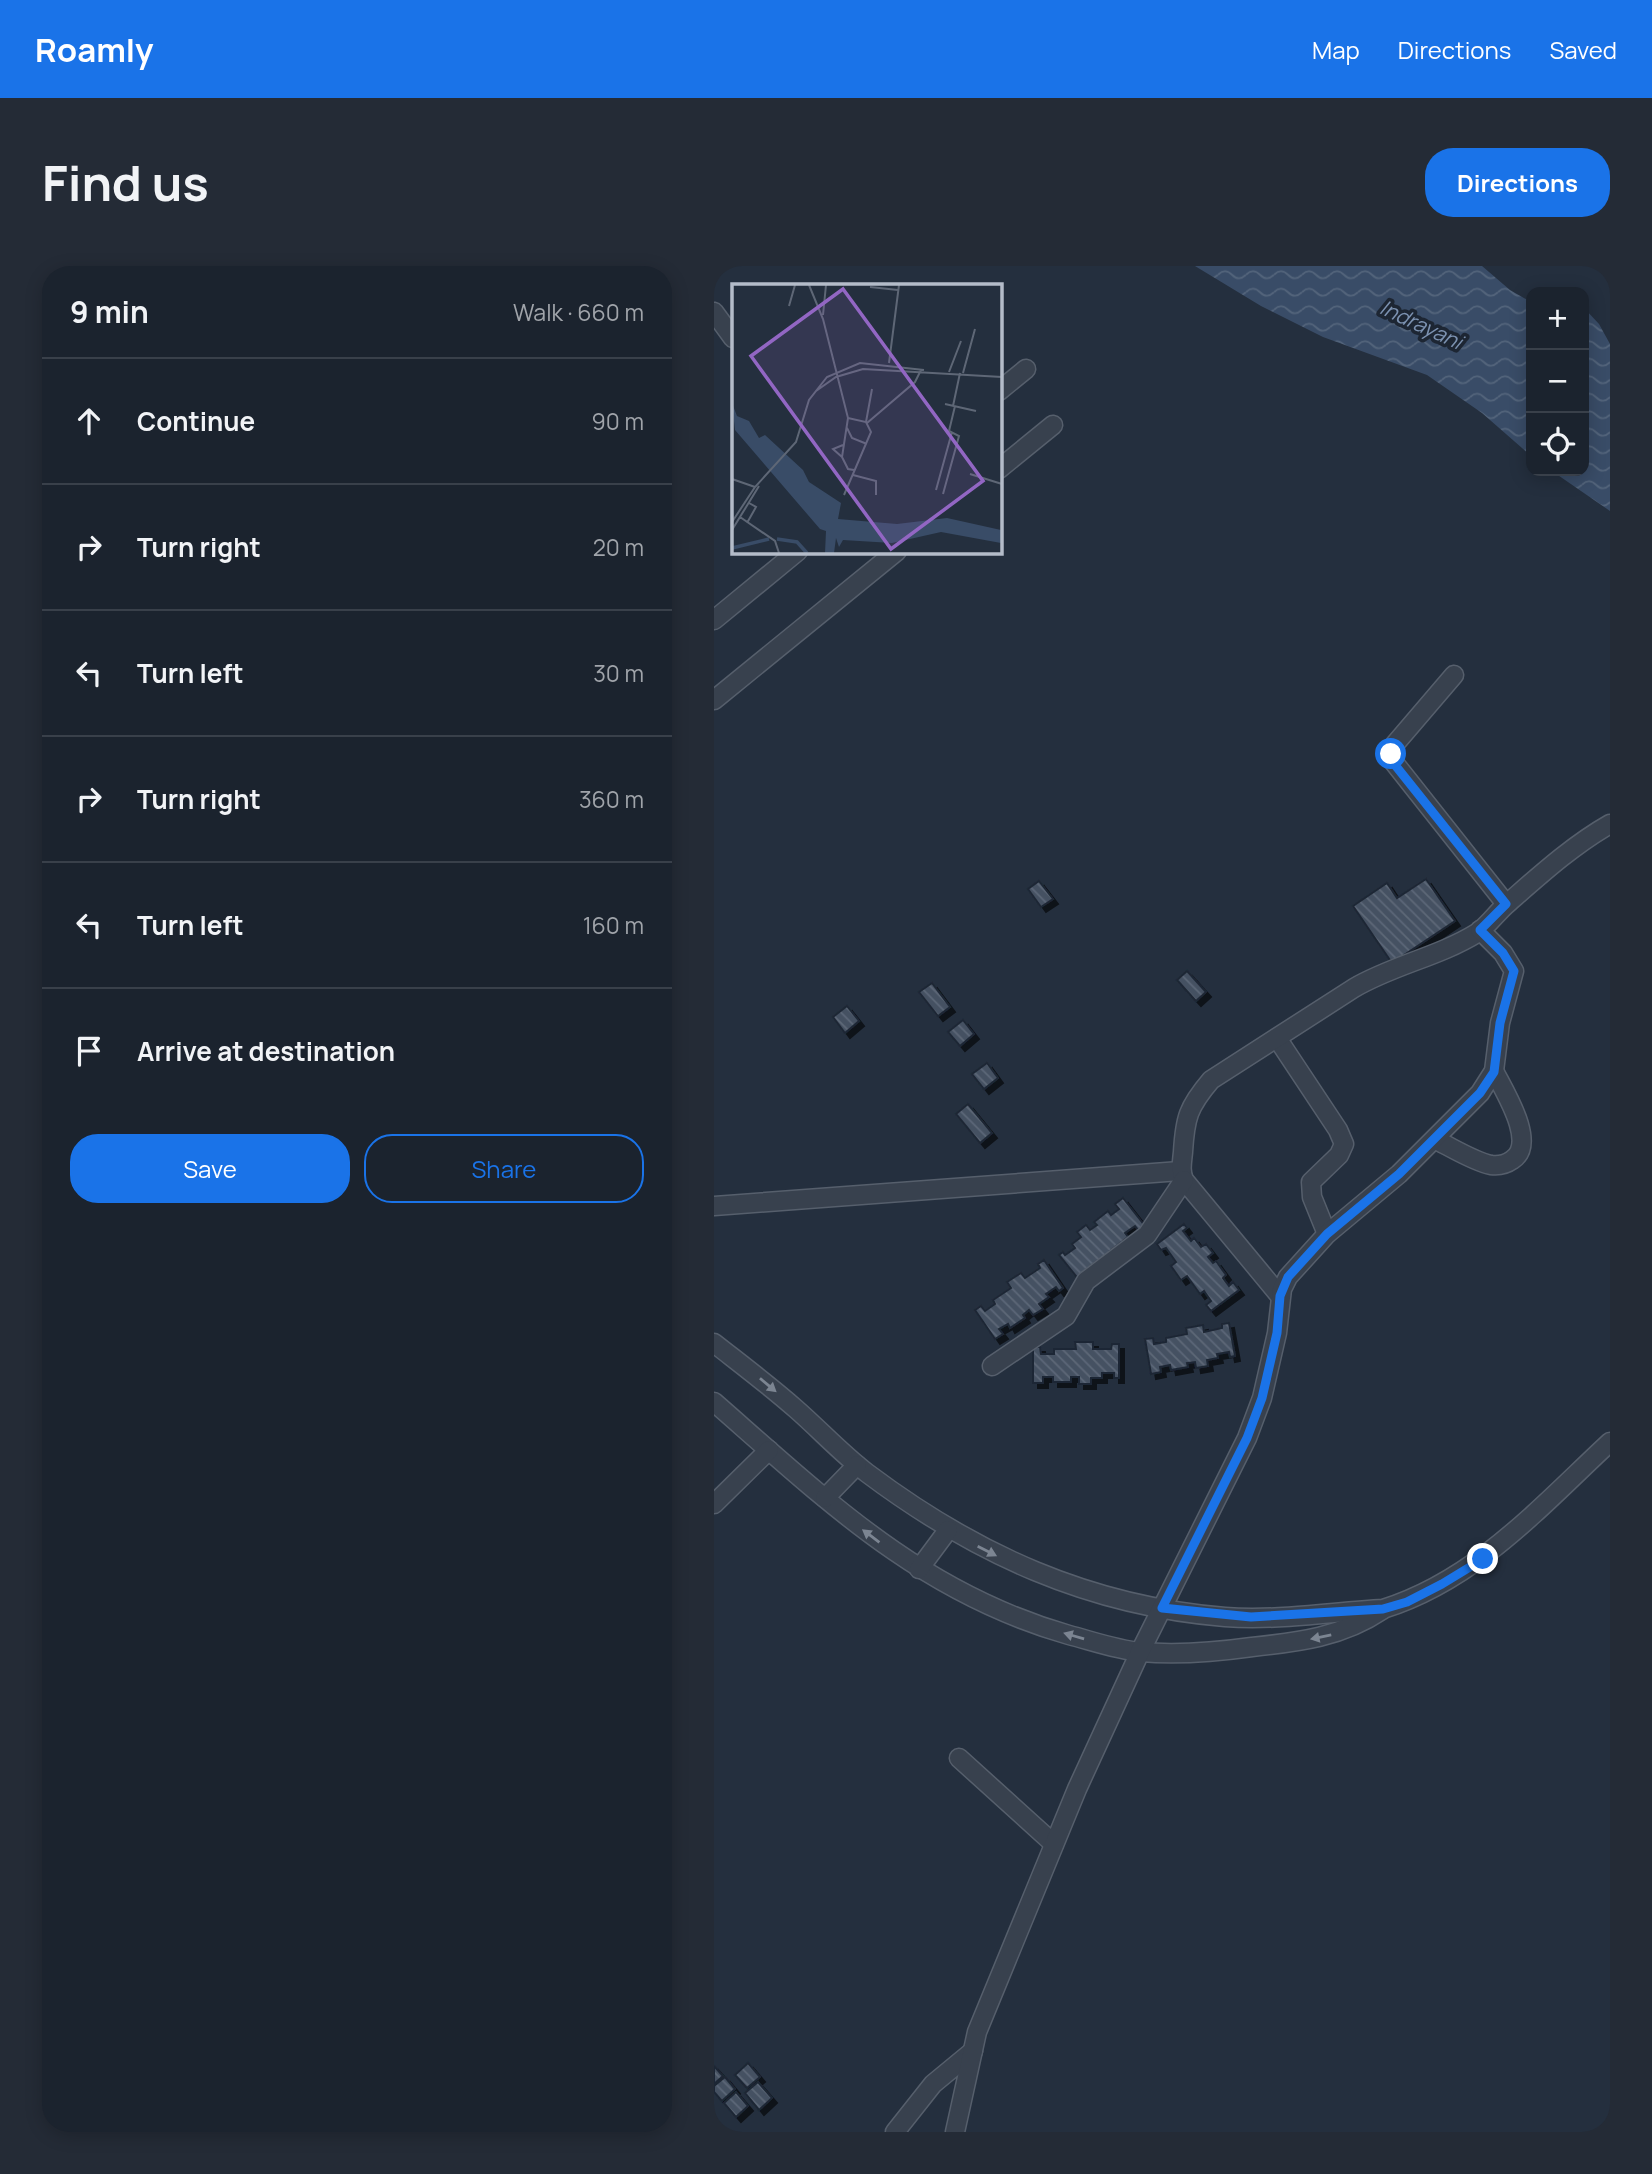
<!DOCTYPE html>
<meta charset="utf-8">
<style>
:root{--surface:#1b232e;--page:#242b36;--text:#f1f3f6;--muted:#a0a4aa;--line:#39404a;--accent:#1a73e8}
body{margin:0;font-family:Manrope,sans-serif;background:var(--page);color:var(--text)}
.controls{position:absolute;right:21px;top:21px;display:grid;overflow:hidden;border-radius:14px;box-shadow:0 4px 18px #0003}
.controls button{width:63px;height:63px;display:grid;place-items:center;padding:0;border:0;border-bottom:2px solid var(--line);background:var(--surface);color:var(--text);font:35px sans-serif}
.stop{position:absolute;width:21px;height:21px;margin:-16px;border:5px solid #1a73e8;border-radius:50%;background:#fff}
.stop.end{background:#1a73e8;border-color:#fff;box-shadow:0 2px 7px #0008}
.list{margin:0;padding:0;list-style:none}
h2{display:flex;justify-content:space-between;align-items:center;height:91px;margin:0;padding:0 28px;font-size:30px}
h2 small{font-size:23px;font-weight:400;color:var(--muted)}
.list li{display:grid;grid-template-columns:46px 1fr auto;gap:21px;align-items:center;box-sizing:border-box;height:126px;padding:0 28px;border-top:2px solid var(--line)}
.list b{display:block;font-size:26px;white-space:nowrap}
.list em{font-size:23px;font-style:normal;color:var(--muted)}
.actions{display:flex;gap:14px;padding:21px 28px}
.actions a{flex:1;padding:16px 0;border:2px solid var(--accent);border-radius:28px;text-align:center;font-size:24px;color:var(--accent)}
.actions .main{background:var(--accent);color:#fff}
.icon{flex:none;width:38px;height:38px;fill:none;stroke:currentColor;stroke-width:2;stroke-linecap:round;stroke-linejoin:round}
.map{position:relative;flex:none;width:896px;height:1866px;overflow:hidden;border-radius:28px}
header{display:flex;align-items:center;gap:42px;box-sizing:border-box;height:98px;padding:0 35px;background:var(--accent);color:#fff}
header strong{font-size:33px}
nav{display:flex;gap:38px;margin-inline-start:auto;font-size:24px}
.intro{display:flex;align-items:center;justify-content:space-between;box-sizing:border-box;height:168px;padding:0 42px}
h1{margin:0;font-size:49px}
.button{padding:18px 32px;border-radius:28px;background:var(--accent);color:#fff;font-size:24px;font-weight:700}
main{display:flex;gap:42px;padding:0 42px}
aside{flex:1;background:var(--surface);border-radius:28px;box-shadow:0 4px 18px #0003}
.map>svg:first-child{display:block}
.water{fill:url(#water-waves)}
.building{fill:url(#building-back-hatch);stroke:#1f2835;stroke-width:2;filter:url(#shadow)}
.lines{fill:none;stroke-linecap:round;stroke-linejoin:round}
.minor-casing{stroke:#565f6c;stroke-width:21}
.minor{stroke:#38414e;stroke-width:18}
.oneway{fill:#7c8592}
.route{stroke:#1a73e8;stroke-width:9}
.labels{text-anchor:middle;stroke-width:7;stroke-linejoin:round;paint-order:stroke}
.water-label{font-size:21px;font-style:italic;fill:#7c92b1;stroke:#1d2633}
.inset-river{fill:none;stroke:#394c67;stroke-width:3.5}
.inset-road{fill:none;stroke:#5e6776;stroke-width:2}
.view{fill:#9266c3;fill-opacity:0.15;stroke:#9266c3;stroke-width:3.5}
.inset-edge{fill:none;stroke:#b4bcc9;stroke-width:3.5}
</style>
<header>
<strong>Roamly</strong>
<nav><a>Map</a><a>Directions</a><a>Saved</a></nav>
</header>
<div class="intro"><h1>Find us</h1><a class="button">Directions</a></div>
<main>
<aside>
<h2>9 min<small>Walk · 660 m</small></h2>
<ul class="list">
<li><svg class="icon" aria-label="ahead" viewBox="0 0 24 24"><path d="M12 20V5M6 11l6-6 6 6"/></svg><div><b>Continue</b></div><em>90 m</em></li>
<li><svg class="icon" aria-label="right" viewBox="0 0 24 24"><path d="M7 20v-9h11M14 6l5 5-5 5"/></svg><div><b>Turn right</b></div><em>20 m</em></li>
<li><svg class="icon" aria-label="left" viewBox="0 0 24 24"><path d="M17 20v-9H6M10 6l-5 5 5 5"/></svg><div><b>Turn left</b></div><em>30 m</em></li>
<li><svg class="icon" aria-label="right" viewBox="0 0 24 24"><path d="M7 20v-9h11M14 6l5 5-5 5"/></svg><div><b>Turn right</b></div><em>360 m</em></li>
<li><svg class="icon" aria-label="left" viewBox="0 0 24 24"><path d="M17 20v-9H6M10 6l-5 5 5 5"/></svg><div><b>Turn left</b></div><em>160 m</em></li>
<li><svg class="icon" aria-label="arrive" viewBox="0 0 24 24"><path d="M6 21V4h12l-3 4 3 4H6"/></svg><div><b>Arrive at destination</b></div></li>
</ul>
<div class="actions"><a class="main">Save</a><a>Share</a></div>
</aside>
<div class="map">
<svg width="896" height="1866" viewBox="0 0 896 1866">
<defs>
<pattern id="water-waves" width="16" height="10" patternUnits="userSpaceOnUse" patternTransform="scale(1.75)"><rect width="16" height="10" fill="#394c67"/><path d="M0 5q4-4 8 0t8 0" fill="none" stroke="#53647b"/></pattern>
<pattern id="building-back-hatch" width="6" height="6" patternUnits="userSpaceOnUse" patternTransform="scale(1.75)"><rect width="6" height="6" fill="#455162"/><path d="M-1 5l2 2M0 0l6 6M5-1l2 2" fill="none" stroke="#5d6877"/></pattern>
<filter id="shadow"><feDropShadow dx="5" dy="5" stdDeviation="0" flood-color="#0009"/></filter>
</defs>
<rect width="100%" height="100%" fill="#242f3e"/>
<!-- water -->
<g class="water">
<polygon points="481,0 768,0 796,24 817,36 817,190 768,147 713,109 609,71 547,40"/>
<polygon points="870,42 885,58 896,78 896,245 838,205 870,205"/>
</g>
<!-- building -->
<g class="building">
<polygon points="712,613 741,655 678,697 639,640 673,617 683,632"/>
<polygon points="325,615 339,633 327,641 314,623"/>
<polygon points="473,705 492,726 482,735 463,714"/>
<polygon points="218,717 236,741 224,750 205,726"/>
<polygon points="133,740 145,755 131,767 119,751"/>
<polygon points="249,754 260,768 246,780 234,766"/>
<polygon points="273,797 284,812 270,823 258,808"/>
<polygon points="254,838 278,867 266,877 242,848"/>
<polygon points="409,932 431,960 425,965 421,960 411,967 414,971 396,985 401,990 387,1001 383,995 369,1006 366,1015 345,989 349,986 351,989 361,982 358,978 367,971 363,966 372,959 376,964 383,959 380,956 394,945 397,949 405,943 401,938"/>
<polygon points="470,958 473,962 469,965 477,975 480,972 487,981 492,978 499,987 494,991 499,997 502,995 512,1009 509,1012 515,1020 519,1016 525,1024 497,1045 492,1039 497,1035 490,1025 486,1028 473,1010 467,1014 457,1000 462,996 452,982 447,984 443,978"/>
<polygon points="330,994 349,1022 345,1025 342,1021 332,1028 335,1031 325,1038 329,1043 319,1049 315,1044 309,1049 311,1052 296,1062 294,1058 285,1063 289,1068 281,1073 261,1044 267,1040 271,1045 281,1038 279,1034 297,1022 293,1016 307,1007 311,1012 326,1002 324,998"/>
<polygon points="515,1057 521,1090 516,1091 515,1086 503,1088 504,1092 493,1094 494,1100 482,1102 481,1096 473,1097 474,1101 457,1104 456,1099 446,1101 447,1106 437,1108 431,1073 439,1072 440,1078 452,1076 452,1072 473,1068 472,1062 489,1059 490,1066 508,1062 508,1058"/>
<polygon points="361,1076 379,1076 379,1083 397,1083 398,1078 405,1078 405,1112 400,1112 400,1107 388,1107 388,1112 377,1112 377,1118 365,1118 365,1111 357,1111 357,1116 339,1116 339,1111 329,1111 329,1117 319,1117 319,1081 326,1081 327,1088 340,1088 340,1083 362,1083"/>
<polygon points="34,1797 46,1811 33,1822 21,1809"/>
<polygon points="0,1800 9,1810 0,1818"/>
<polygon points="11,1811 21,1823 8,1835 0,1826 0,1820"/>
<polygon points="44,1816 58,1832 45,1844 31,1827"/>
<polygon points="22,1826 34,1840 22,1851 10,1837"/>
</g>
<g class="lines">
<defs>
<g id="minor">
<polyline points="0,46 19,72"/>
<polyline points="285,125 312,103"/>
<polyline points="285,203 339,159"/>
<polyline points="0,354 84,285"/>
<polyline points="740,409 681,478 678,494 792,638"/>
<polyline points="0,434 183,285"/>
<polyline points="563,772 624,864 630,878 625,889 597,916 598,931 613,968"/>
<path d="M722,874C739,882 759,895 777,899C785,900 791,899 798,894C824,878 790,825 780,805"/>
<polyline points="0,940 466,905"/>
<path d="M566,1030L470,914C466,904 468,897 469,886C471,852 474,841 497,814L640,722C679,699 724,691 763,667C775,659 783,646 794,637C826,609 859,579 896,558"/>
<path d="M0,1077C28,1099 56,1120 82,1143C106,1164 128,1188 153,1207C261,1288 375,1340 511,1351C562,1355 617,1346 669,1343C762,1314 827,1240 896,1176"/>
<polyline points="278,1100 352,1050 372,1015 433,969 470,914"/>
<path d="M0,1136C112,1234 207,1327 355,1369C378,1375 403,1384 427,1386C463,1389 502,1386 538,1381C585,1376 628,1371 668,1344"/>
<polyline points="111,1232 143,1199"/>
<polyline points="0,1238 55,1184"/>
<polyline points="205,1303 234,1264"/>
<polyline points="245,1492 340,1578"/>
<polyline points="181,1866 219,1818 259,1785"/>
<polyline points="241,1866 263,1766 363,1523 426,1386 533,1172 548,1132 563,1067 568,1023 574,1011 613,968 685,908 766,827 780,805 786,757 800,705 789,687 766,664"/>
</g>
</defs>
<!-- minor casing -->
<use href="#minor" class="minor-casing"/>
<!-- minor -->
<use href="#minor" class="minor"/>
</g>
<!-- one-way arrows -->
<defs><path id="oneway-solid" d="M-6-.8H1V-3.2L6.5 0L1 3.2V.8H-6Z" transform="scale(1.75)"/></defs>
<g class="oneway">
<use href="#oneway-solid" transform="translate(54 1119) rotate(40)"/>
<use href="#oneway-solid" transform="translate(157 1270) rotate(-143)"/>
<use href="#oneway-solid" transform="translate(273 1285) rotate(27)"/>
<use href="#oneway-solid" transform="translate(360 1370) rotate(-164)"/>
<use href="#oneway-solid" transform="translate(607 1371) rotate(168)"/>
</g>
<g class="lines">
<!-- route -->
<polyline class="route" points="677,488 681,499 792,638 766,664 789,687 800,705 786,757 780,806 766,827 685,908 613,968 574,1011 566,1030 563,1067 548,1132 533,1172 448,1342 537,1351 669,1343 693,1336 728,1318 769,1293"/>
</g>
<g class="labels">
<!-- water labels -->
<g class="water-label">
<text transform="translate(707 59) rotate(25)" y="7">Indrayani</text>
</g>
</g>
<!-- overview -->
<g transform="translate(18 18)">
<rect width="270" height="270" fill="#242f3e"/>
<path d="M0,119L5,132L17,137L27,154L33,151L71,186L77,198L109,219L106,235L165,240L215,234L269,246V259L209,248L160,259L111,256L107,263L104,254L102,269H93L94,247L88,245L3,146Z" fill="#394c67"/>
<path class="inset-river" d="M45,255L65,258L75,269M0,264L37,255"/>
<path class="inset-road" d="M77,1L91,35L116,134L110,173L116,185L122,186M138,3L166,6M57,22L63,1M91,31L94,1M157,79L167,1M217,88L229,57M231,89L243,45M84,107L104,93L131,85L270,93M213,120L244,127M221,122L228,89M134,138L140,105M135,139L183,98L189,86M115,144L120,154L135,160M110,173L101,165L111,161M238,190L270,200M121,191L144,197V211M0,195L23,203M204,206L220,148M211,210L227,152L217,147L223,122M112,211L139,148L134,138L116,134M8,233L43,257L47,269M0,238L23,203L64,158L77,116L95,93L128,79L192,86M15,239L24,223L17,219M0,246L27,202"/>
<path class="view" d="M111,5L251,197L159,265L19,72Z"/>
<rect width="270" height="270" class="inset-edge"/>
</g>
</svg>
<div class="controls">
<button>+</button>
<button>−</button>
<button><svg class="icon" aria-label="locate" viewBox="0 0 24 24"><circle cx="12" cy="12" r="6"/><path d="M12 2v4M12 18v4M2 12h4M18 12h4"/></svg></button>
</div>
<div class="stop" style="left:677px;top:488px"></div>
<div class="stop end" style="left:769px;top:1293px"></div>
</div>
</main>
